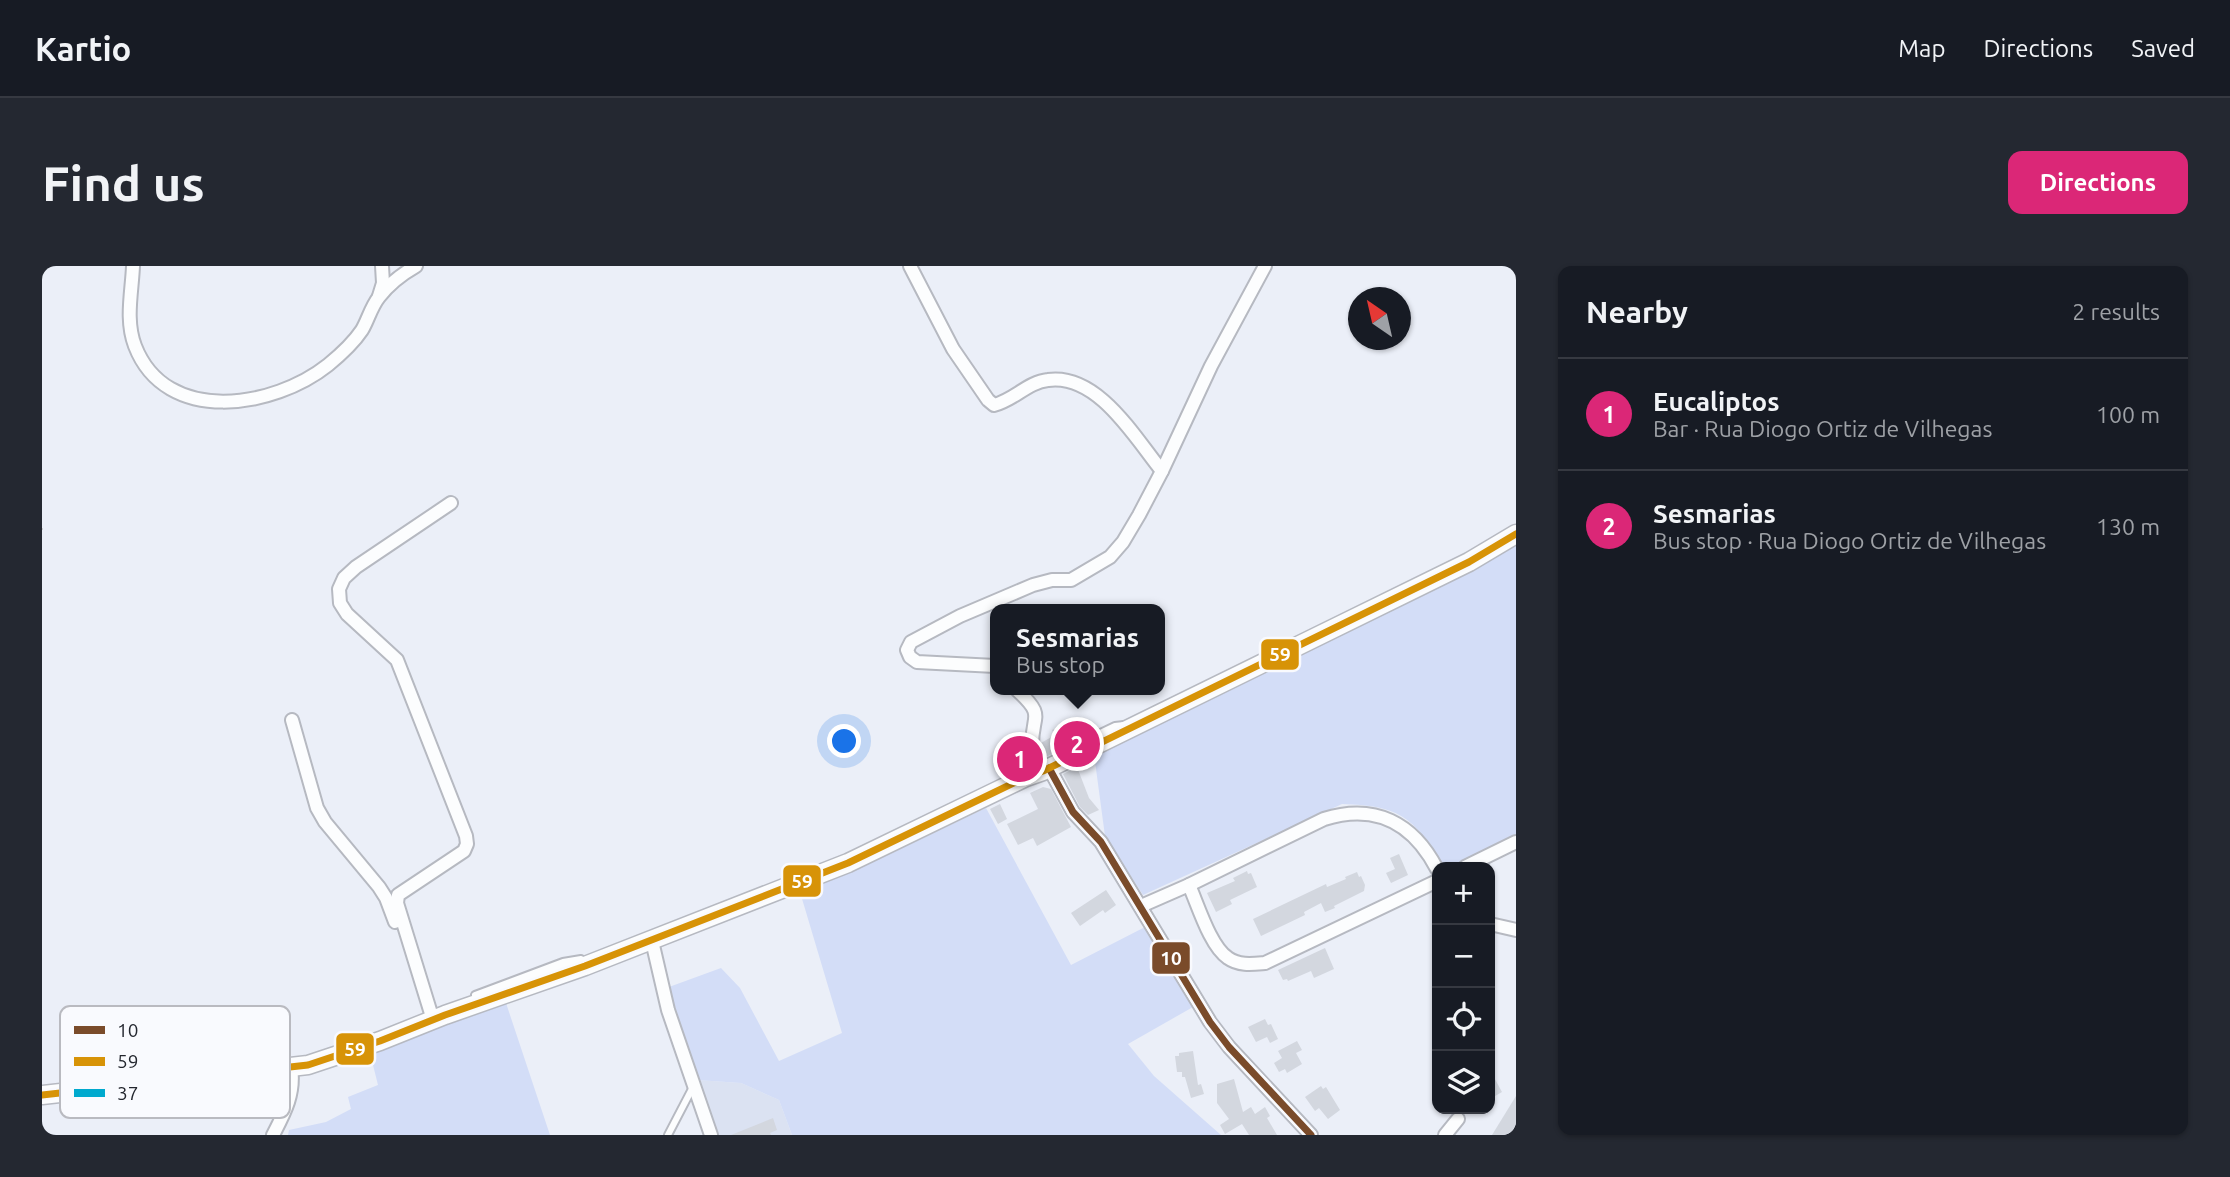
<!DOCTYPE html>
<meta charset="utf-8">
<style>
:root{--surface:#171b24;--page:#242831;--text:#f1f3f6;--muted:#9ea1a6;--line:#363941;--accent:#db2777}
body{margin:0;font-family:Ubuntu,sans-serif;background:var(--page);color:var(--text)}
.controls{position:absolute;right:21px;bottom:21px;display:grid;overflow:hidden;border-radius:14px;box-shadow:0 2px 5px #0004}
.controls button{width:63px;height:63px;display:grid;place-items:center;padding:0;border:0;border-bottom:2px solid var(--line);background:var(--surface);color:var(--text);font:35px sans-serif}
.compass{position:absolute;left:1306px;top:21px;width:63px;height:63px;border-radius:50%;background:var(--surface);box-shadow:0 2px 5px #0004;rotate:326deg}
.you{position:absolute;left:803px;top:476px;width:24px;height:24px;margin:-18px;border:5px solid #fff;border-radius:50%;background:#1a73e8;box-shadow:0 0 0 10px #1a73e833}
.badge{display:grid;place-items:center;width:46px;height:46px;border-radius:50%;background:var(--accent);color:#fff;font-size:23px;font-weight:700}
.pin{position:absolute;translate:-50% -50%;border:4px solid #fff;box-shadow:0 2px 7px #0006}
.popup{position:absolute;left:948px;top:338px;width:175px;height:91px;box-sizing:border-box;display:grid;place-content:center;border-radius:14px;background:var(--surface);filter:drop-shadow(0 2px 5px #0005);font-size:23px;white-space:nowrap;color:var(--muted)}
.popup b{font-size:26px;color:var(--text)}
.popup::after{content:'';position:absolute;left:50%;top:100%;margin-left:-14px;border:14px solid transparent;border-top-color:var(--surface)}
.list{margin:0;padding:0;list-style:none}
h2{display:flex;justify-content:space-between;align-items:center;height:91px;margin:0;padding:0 28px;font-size:30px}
h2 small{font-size:23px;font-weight:400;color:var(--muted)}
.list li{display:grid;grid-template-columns:46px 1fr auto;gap:21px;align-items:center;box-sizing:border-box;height:112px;padding:0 28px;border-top:2px solid var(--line)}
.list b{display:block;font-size:26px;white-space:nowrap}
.list p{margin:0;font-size:23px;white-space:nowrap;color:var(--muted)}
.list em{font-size:23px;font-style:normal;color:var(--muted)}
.icon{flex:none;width:38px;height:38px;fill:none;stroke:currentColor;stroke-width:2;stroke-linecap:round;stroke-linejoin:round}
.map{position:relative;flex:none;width:1474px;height:869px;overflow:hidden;border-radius:14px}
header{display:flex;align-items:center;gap:42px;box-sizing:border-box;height:98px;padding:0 35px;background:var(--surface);border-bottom:2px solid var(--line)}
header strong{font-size:33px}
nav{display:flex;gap:38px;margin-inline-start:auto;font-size:24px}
.intro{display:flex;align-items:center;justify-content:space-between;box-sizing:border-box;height:168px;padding:0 42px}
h1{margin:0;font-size:49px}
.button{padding:18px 32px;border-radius:14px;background:var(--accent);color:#fff;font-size:24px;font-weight:700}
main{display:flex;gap:42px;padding:0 42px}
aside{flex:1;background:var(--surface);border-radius:14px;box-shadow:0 2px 5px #0004}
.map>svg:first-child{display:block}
.built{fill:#dbe2f2}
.green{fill:#d3ddf7}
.building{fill:#d3d7df}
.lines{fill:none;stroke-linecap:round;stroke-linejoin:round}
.lane-casing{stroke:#b6b9c1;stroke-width:10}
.street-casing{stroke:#b6b9c1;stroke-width:16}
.secondary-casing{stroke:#b6b9c1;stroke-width:21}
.path{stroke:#cecfd2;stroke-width:2;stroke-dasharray:5 5;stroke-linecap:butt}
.lane{stroke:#fcfdfe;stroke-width:6}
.street{stroke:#fcfdfe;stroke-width:12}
.secondary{stroke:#fcfdfe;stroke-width:18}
.bus-1-casing{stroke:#f9fafe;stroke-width:12}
.bus-2-casing{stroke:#f9fafe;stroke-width:12}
.bus-1{stroke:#7a4b2a;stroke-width:7}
.bus-2{stroke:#d79307;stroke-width:7}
.key{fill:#f9fafe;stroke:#b9bac0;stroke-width:2}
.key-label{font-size:19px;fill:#23262e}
.line-badge{stroke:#f9fafe;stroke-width:2.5}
.badge-label{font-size:19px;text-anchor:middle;font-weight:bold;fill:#fff}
</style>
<header>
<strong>Kartio</strong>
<nav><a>Map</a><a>Directions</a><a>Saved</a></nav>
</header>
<div class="intro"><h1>Find us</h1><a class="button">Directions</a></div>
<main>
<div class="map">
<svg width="1474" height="869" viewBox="0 0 1474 869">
<rect width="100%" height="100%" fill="#ebeff8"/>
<!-- built -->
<polygon class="built" points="655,814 699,817 737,834 750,869 674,869"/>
<!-- green -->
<g class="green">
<path d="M1474,273V571L1412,601H1403C1370,552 1362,540 1300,538L1101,629L1063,570L1052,488Z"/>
<polygon points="944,542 1029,699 1103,661 1151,741 1086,778 1112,810 1179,869 750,869 737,834 699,817 655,814 627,721 679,702 698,722 737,795 800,767 758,626 814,604"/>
<polygon points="464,737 508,869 246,869 247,864 284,856 309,843 306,831 336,819 327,783"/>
</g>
<!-- building -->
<g class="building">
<polygon points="1022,460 1036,475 1004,491 999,477 1013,469 1010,464"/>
<polygon points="976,477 982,483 987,496 974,503 964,498"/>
<polygon points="1035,501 1047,532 1057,544 1046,549 1038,541 1021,508"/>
<polygon points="1001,521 1009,523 1029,561 995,580 991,572 976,579 965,558 996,543 988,527"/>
<polygon points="958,538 965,553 956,558 948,543"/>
<polygon points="1357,588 1366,609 1349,617 1344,607 1353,603 1348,592"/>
<polygon points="1205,605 1206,608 1209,607 1215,621 1188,634 1190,638 1174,646 1165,627 1193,615 1191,612"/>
<polygon points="1315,606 1317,611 1319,610 1323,619 1322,625 1292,640 1293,642 1283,646 1279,637 1262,646 1263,649 1219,670 1211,653 1284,618 1285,621 1304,613 1303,611"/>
<polygon points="1064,624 1074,639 1063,647 1061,644 1038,660 1029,647"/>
<polygon points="1283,682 1292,703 1272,712 1269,705 1246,715 1245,713 1241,714 1236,704"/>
<polygon points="1223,753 1226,759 1229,758 1236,773 1228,777 1225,771 1214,776 1206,761"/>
<polygon points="1255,775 1260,784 1254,787 1260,798 1245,807 1243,803 1237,806 1232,797 1240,792 1236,785"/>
<polygon points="1151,785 1156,819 1159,818 1162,828 1149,832 1143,811 1140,811 1140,806 1135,806 1133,790 1137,790 1137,787"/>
<polygon points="1448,804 1460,826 1448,833"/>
<polygon points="1192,813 1201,846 1209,841 1213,848 1223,841 1228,850 1225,852 1235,869 1207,869 1200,858 1183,868 1178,859 1187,853 1175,837 1175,818"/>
<polygon points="1279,820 1281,823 1284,821 1298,844 1286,853 1277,842 1273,845 1263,831"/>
<polygon points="1474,830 1474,860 1469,869 1450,869"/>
<polygon points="731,852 735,864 728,867 729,869 689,869"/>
</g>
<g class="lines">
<defs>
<g id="lane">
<polyline points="1050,471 1073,460 1082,459"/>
<polyline points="433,729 521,696 539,693"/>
<polyline points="626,869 651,821"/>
</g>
<g id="street">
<path d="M91,0C90,26 83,54 93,80C124,160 232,142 286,99C297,90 312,76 320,64C326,54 329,41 337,31C347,18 360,8 374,0"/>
<path d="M868,0L911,83L946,134L952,139C972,134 986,116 1006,114C1056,107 1093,172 1120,205"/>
<polyline points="337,30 341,17 340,0"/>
<polyline points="953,400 875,396 868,391 865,384 869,376 918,350 991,319 1010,314 1029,314 1068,291 1081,276 1097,249 1120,205 1169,100 1223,0"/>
<path d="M975,424C1004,451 990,448 990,479C990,487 998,497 1001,505"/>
<polyline points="250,454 275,542 283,556 337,621 344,632 353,656"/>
<polyline points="1007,502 1031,546 1059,576 1168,756 1187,781 1269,869"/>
<polyline points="1423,601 1474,576"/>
<path d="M1147,619C1156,639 1168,680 1186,692C1197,700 1211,698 1223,697L1395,615"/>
<path d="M1099,640L1147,619L1282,553C1333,537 1371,557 1395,603"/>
<polyline points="1448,658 1474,664"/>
<polyline points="610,675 626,744 669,869"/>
<polyline points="391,754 355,637 356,629 422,585 425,578 424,570 355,394 305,348 298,337 297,323 302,312 314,301 409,237"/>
<path d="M231,869C243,846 253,827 249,801"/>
<polyline points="1403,869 1416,853"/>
</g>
<polyline id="secondary" points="0,829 266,799 338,775 403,749 543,700 806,597 984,511 1001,505 1427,296 1474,268"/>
</defs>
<!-- lane casing -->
<use href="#lane" class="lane-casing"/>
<!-- street casing -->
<use href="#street" class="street-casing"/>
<!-- secondary casing -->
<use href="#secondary" class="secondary-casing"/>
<!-- path -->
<polyline class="path" points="0,263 1,263"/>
<!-- lane -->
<use href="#lane" class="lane"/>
<!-- street -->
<use href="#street" class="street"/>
<!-- secondary -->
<use href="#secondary" class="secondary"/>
<defs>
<polyline id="bus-1" points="1007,502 1031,546 1059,576 1168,756 1187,781 1269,869"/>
<polyline id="bus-2" points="0,829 266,799 338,775 403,749 543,700 806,597 984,511 1001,505 1427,296 1474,268"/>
</defs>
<!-- bus-1 casing -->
<use href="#bus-1" class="bus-1-casing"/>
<!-- bus-2 casing -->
<use href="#bus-2" class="bus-2-casing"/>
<!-- bus-1 -->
<use href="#bus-1" class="bus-1"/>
<!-- bus-2 -->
<use href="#bus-2" class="bus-2"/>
</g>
<!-- legend -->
<rect x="18" y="740" width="230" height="112" rx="10" class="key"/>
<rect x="32" y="760" width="31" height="8" fill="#7a4b2a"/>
<rect x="32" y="791" width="31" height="9" fill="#d79307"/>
<rect x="32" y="823" width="31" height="8" fill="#00a9ce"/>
<g class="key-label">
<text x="75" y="771">10</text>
<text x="75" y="802">59</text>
<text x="75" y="834">37</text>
</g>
<g class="line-badge">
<rect x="1218" y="372" width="40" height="33" rx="7" fill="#d79307"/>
<rect x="740" y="598" width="40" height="34" rx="7" fill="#d79307"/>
<rect x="1109" y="675" width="40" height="34" rx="7" fill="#7a4b2a"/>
<rect x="293" y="766" width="40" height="34" rx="7" fill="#d79307"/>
</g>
<g class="badge-label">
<text x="1238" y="395">59</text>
<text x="760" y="622">59</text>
<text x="1129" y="699">10</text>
<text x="313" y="790">59</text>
</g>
</svg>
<div class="controls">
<button>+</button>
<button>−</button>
<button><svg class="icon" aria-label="locate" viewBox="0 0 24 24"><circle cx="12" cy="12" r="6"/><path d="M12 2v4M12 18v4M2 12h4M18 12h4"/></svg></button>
<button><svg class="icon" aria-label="layers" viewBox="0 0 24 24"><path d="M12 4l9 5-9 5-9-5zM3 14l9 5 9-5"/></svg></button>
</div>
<svg class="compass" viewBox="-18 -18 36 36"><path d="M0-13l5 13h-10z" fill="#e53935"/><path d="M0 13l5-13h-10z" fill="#9ea1a6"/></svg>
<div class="you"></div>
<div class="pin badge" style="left:978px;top:493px">1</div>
<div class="pin badge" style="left:1035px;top:478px">2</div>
<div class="popup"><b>Sesmarias</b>Bus stop</div>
</div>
<aside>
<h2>Nearby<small>2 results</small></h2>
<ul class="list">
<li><span class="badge">1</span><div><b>Eucaliptos</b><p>Bar · Rua Diogo Ortiz de Vilhegas</p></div><em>100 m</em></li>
<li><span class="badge">2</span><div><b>Sesmarias</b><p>Bus stop · Rua Diogo Ortiz de Vilhegas</p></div><em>130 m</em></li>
</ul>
</aside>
</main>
